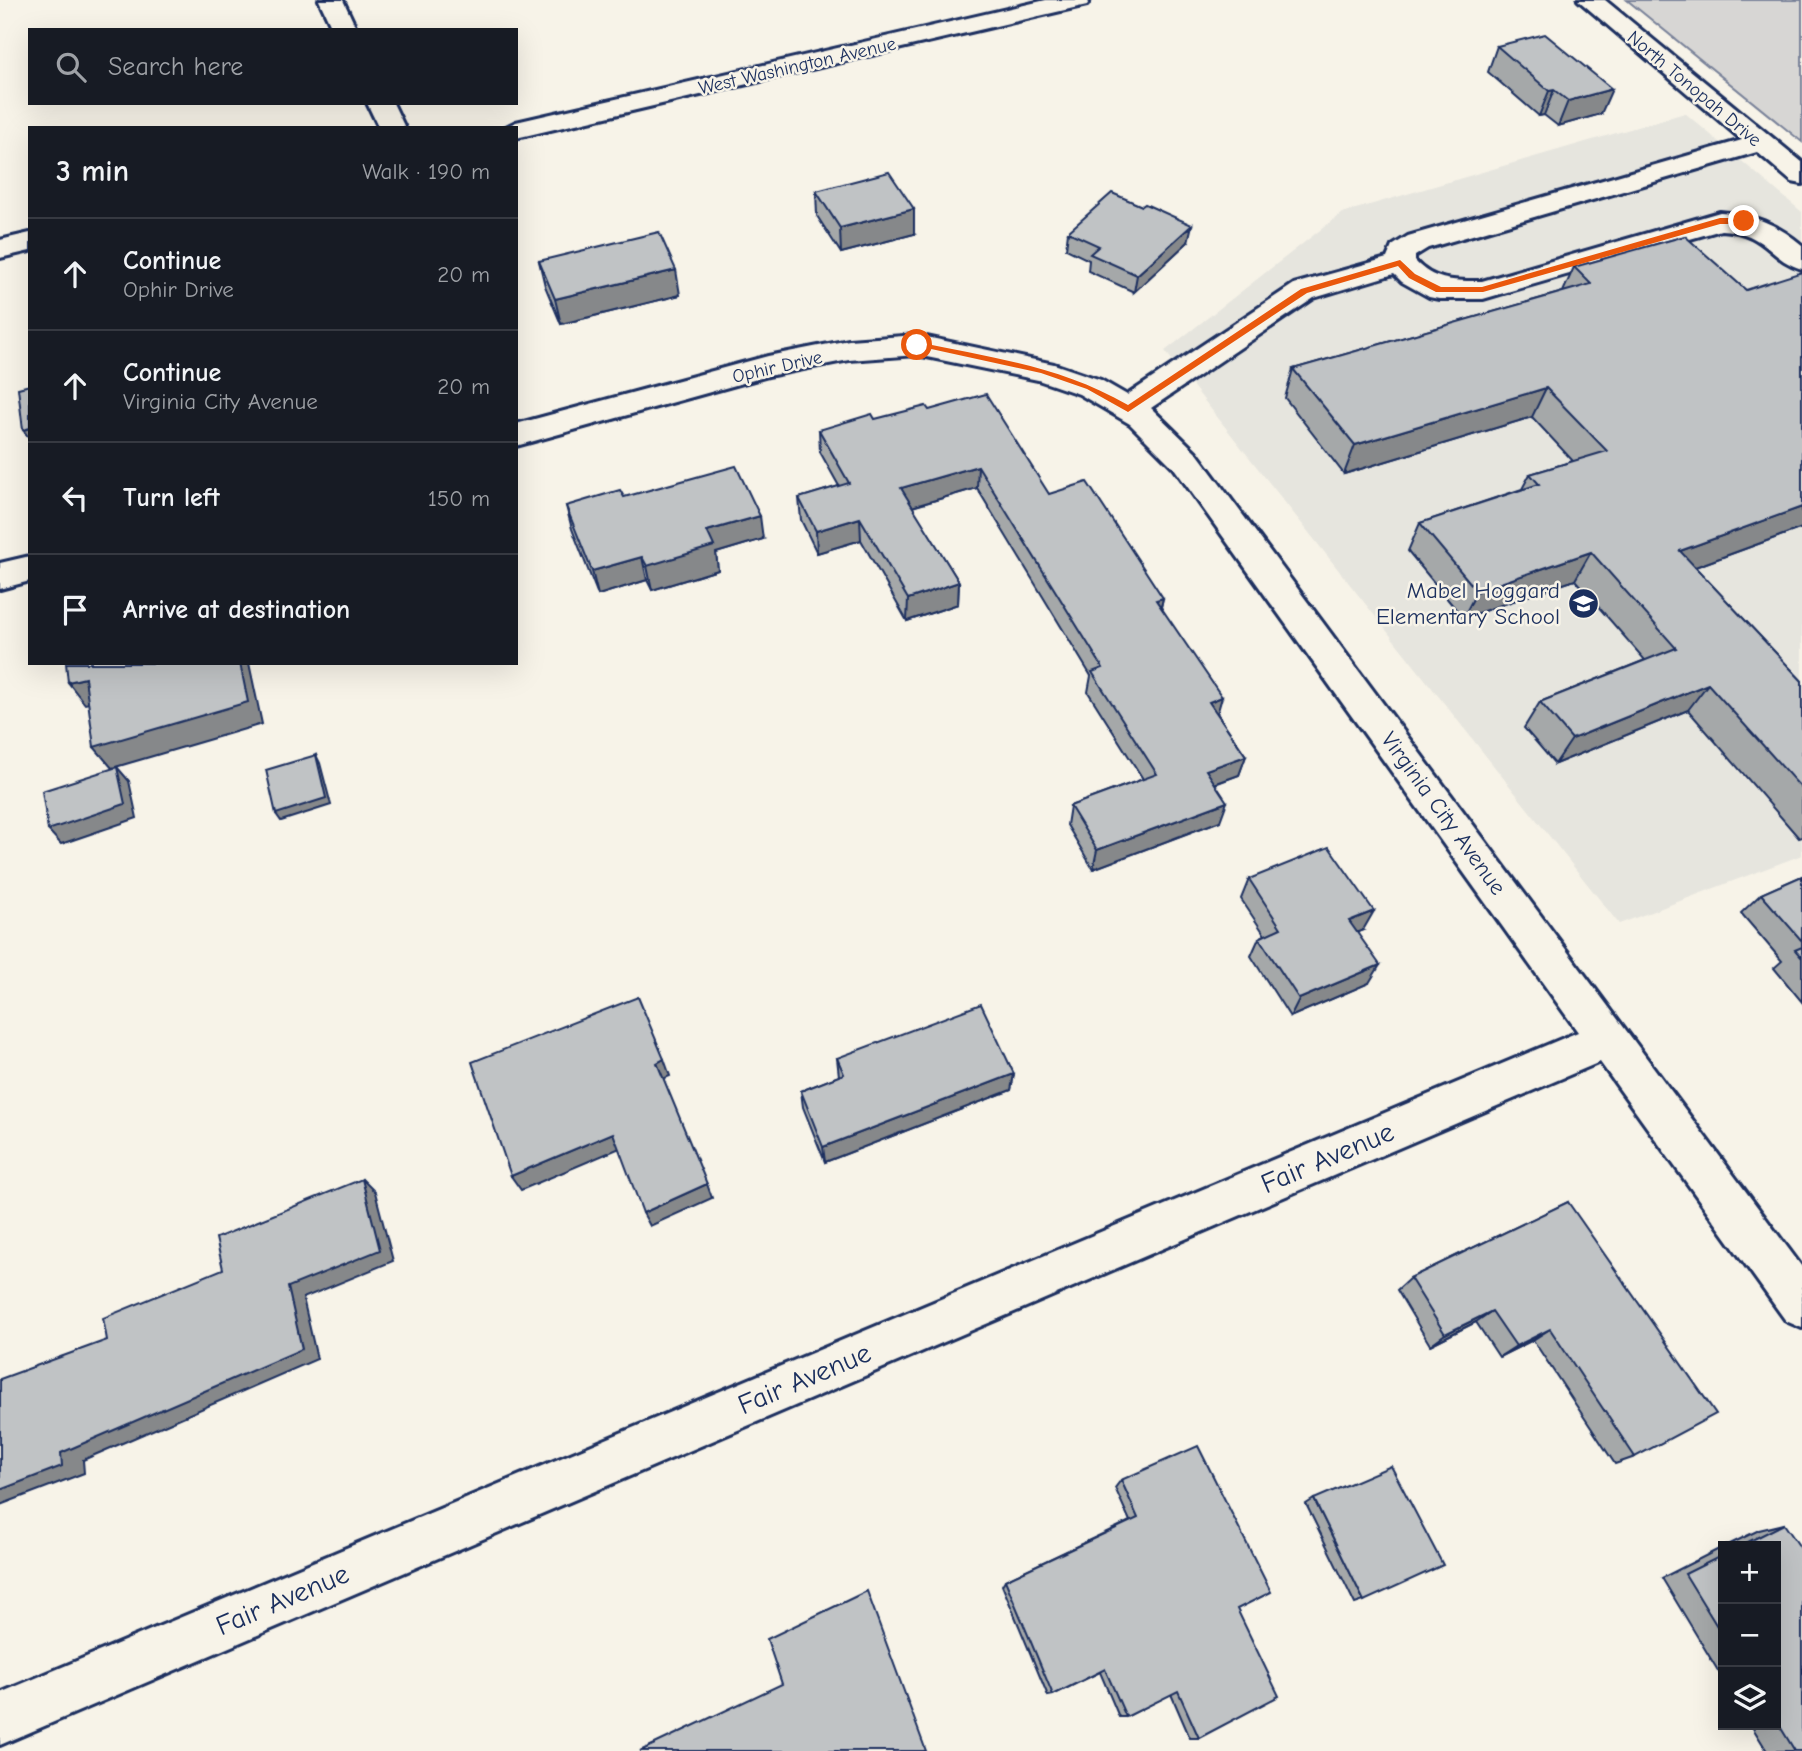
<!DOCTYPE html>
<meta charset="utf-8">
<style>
:root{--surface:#171b24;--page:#242831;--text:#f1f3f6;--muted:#9ea1a6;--line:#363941}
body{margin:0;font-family:"Comic Neue",sans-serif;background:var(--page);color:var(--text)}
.controls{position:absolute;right:21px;bottom:21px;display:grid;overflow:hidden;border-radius:0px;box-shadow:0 7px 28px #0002}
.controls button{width:63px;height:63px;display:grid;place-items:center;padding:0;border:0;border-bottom:2px solid var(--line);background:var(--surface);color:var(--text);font:35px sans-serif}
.stop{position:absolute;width:21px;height:21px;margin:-16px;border:5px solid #ea580c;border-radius:50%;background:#fff}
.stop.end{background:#ea580c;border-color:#fff;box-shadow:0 2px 7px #0008}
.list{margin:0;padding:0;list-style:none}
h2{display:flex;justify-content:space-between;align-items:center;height:91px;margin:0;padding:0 28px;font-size:30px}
h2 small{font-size:23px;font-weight:400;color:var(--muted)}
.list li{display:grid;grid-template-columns:46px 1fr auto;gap:21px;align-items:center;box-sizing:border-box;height:112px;padding:0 28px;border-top:2px solid var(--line)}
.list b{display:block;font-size:26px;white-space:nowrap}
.list p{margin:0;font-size:23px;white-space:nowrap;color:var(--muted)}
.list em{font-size:23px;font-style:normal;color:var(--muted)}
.icon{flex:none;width:38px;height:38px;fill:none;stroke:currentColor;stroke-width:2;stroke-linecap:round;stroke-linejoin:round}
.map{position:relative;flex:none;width:1802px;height:1751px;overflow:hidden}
.search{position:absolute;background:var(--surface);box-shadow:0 7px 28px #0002;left:28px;top:28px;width:490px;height:77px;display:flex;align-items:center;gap:18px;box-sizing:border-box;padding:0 24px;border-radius:0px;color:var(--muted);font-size:26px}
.panel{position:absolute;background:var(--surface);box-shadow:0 7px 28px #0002;left:28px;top:126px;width:490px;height:539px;border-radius:0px}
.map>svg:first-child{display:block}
.built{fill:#e6e5de}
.green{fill:#d7d6d4;stroke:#798299;stroke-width:2}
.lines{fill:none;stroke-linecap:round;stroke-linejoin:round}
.minor-casing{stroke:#1b2f5e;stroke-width:6}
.major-casing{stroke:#1b2f5e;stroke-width:6}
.minor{fill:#f7f3e8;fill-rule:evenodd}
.major{fill:#f7f3e8;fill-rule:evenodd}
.wall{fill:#a5a8a9;stroke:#1b2f5e;stroke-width:2}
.shaded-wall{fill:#86888a;stroke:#1b2f5e;stroke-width:2}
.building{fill:#c0c3c5;stroke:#1b2f5e;stroke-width:2}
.route{fill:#ea580c}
.labels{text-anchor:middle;stroke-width:5;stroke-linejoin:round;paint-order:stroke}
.far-street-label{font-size:19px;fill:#1b2f5e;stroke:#f7f3e8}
.poi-label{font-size:23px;fill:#1b2f5e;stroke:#f7f3e8;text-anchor:end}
.street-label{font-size:23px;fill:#1b2f5e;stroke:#f7f3e8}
.near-street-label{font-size:28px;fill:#1b2f5e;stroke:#f7f3e8}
</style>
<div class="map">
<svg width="1802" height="1751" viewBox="0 0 1802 1751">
<rect width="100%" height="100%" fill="#f7f3e8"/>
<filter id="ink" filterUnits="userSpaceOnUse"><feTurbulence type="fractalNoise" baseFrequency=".0143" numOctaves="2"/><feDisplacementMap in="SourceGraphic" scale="14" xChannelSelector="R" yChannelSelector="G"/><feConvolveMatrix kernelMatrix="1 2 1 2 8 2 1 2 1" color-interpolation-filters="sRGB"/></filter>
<g filter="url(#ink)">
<!-- built -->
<polygon class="built" points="1685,113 1802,212 1802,855 1619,924 1165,351 1342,213"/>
<!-- green -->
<polygon class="green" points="1627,0 1802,0 1802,142"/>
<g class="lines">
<defs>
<g id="minor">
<polygon points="319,0 343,0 357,30 333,30"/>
<path d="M1578,0H1605L1802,162V184L1792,182L1757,152L1428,248L1415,256V261C1434,282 1456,281 1482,281L1720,212C1753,214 1777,224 1802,245V269C1769,260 1767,232 1721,230L1483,299H1439L1429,297L1402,282L1394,274L1314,298L1151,408L1196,452L1802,1267V1328L1786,1321L1600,1062L0,1745V1693L1578,1032L1174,468L1130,424L1079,394L1038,380L917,355L849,360L768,376L516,446V424L768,356L849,340L917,335L1054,364L1101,380L1127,395L1294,284L1387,258L1392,246L1408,236L1742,140Z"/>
<polygon points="367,103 393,103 405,128 379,128"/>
<polygon points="30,556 30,581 0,589 0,563"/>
</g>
<g id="major">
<polygon points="1046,0 1090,0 1087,5 1078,7 516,138 516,128 504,128 516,122"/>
<polygon points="30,233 30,251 0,258 0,240"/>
</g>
</defs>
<!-- minor casing -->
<use href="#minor" class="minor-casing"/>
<!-- major casing -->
<use href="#major" class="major-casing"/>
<!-- minor -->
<use href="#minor" class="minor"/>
<!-- major -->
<use href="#major" class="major"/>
</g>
<!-- wall -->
<g class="wall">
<polygon points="1497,46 1601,114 1558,126 1544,115 1539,116 1488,72"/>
<polygon points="816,191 914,234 841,253 817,216"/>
<polygon points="1068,232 1188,242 1134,292 1088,271 1089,260 1066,249"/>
<polygon points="1685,236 1802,528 1695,567 1802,681 1802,837 1799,838 1688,710 1555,764 1524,728 1540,702 1645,660 1575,580 1463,618 1408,551 1420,523 1522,489 1530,474 1573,461 1532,417 1344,474 1285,398 1293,369 1563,292 1574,267"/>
<polygon points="539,261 680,295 561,324 545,286"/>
<polygon points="929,410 1049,494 1163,598 1161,607 1217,713 1246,756 1239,775 1215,784 1220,821 1093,869 1067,825 1070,806 1143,779 1088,692 1091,676 977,488 912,507 959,582 958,604 907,621 861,540 817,553 801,520 799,498 839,486 820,452 819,430"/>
<polygon points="624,497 763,539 716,553 718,570 652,590 647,580 598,595 572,529 566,506"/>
<polygon points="1802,876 1802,1002 1774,968 1782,961 1741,913 1761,894"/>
<polygon points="1249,879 1363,930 1357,932 1369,983 1290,1017 1251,956 1259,938 1265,935 1241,899"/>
<polygon points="837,1058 1014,1074 1011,1090 825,1162 803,1107 801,1091 839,1076"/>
<polygon points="1568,1202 1635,1457 1615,1464 1533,1340 1499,1357 1476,1322 1430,1345 1397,1290 1410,1278"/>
<polygon points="1121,1480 1237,1609 1199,1738 1190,1738 1171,1694 1126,1717 1119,1717 1100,1672 1053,1695 1048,1696 1002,1585 1005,1580 1130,1521 1115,1488"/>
<polygon points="1314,1499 1364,1601 1355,1604 1306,1504"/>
<polygon points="1784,1524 1802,1751 1767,1751 1751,1725 1776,1725 1776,1546 1726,1546 1759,1530"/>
<polygon points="1723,1547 1723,1679 1662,1578"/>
</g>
<!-- shaded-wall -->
<g class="shaded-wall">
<polygon points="1612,89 1601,114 1558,126 1568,101"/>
<polygon points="1554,90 1544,115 1539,116 1549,91"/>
<polygon points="914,209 914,234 841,253 840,228"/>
<polygon points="1192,225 1188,242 1134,292 1137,275"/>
<polygon points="676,270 680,295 561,324 555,299"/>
<polygon points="1546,388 1532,417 1344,474 1355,445"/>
<polygon points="30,428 30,439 23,430"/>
<polygon points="978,466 977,488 901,510 901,488"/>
<polygon points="1802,507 1802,528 1662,579 1680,551"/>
<polygon points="760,516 763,539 716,553 718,570 652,590 647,566 707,531"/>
<polygon points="860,518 861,540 817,553 816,531"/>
<polygon points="1591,552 1575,580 1463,618 1477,591"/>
<polygon points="642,557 647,580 598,595 592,571"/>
<polygon points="959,582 958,604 907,621 908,599"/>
<polygon points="1163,598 1158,620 1156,600"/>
<polygon points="240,663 249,663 262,724 112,768 94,747"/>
<polygon points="85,678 102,700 85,704 68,682"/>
<polygon points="1708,684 1688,710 1555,764 1572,739"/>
<polygon points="1222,697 1216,718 1209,702"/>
<polygon points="316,755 320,763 331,805 281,821 276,814"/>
<polygon points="1246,756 1239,775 1200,789 1206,770"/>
<polygon points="117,767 129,781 137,818 61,844 48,830"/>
<polygon points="1227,802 1220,821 1093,869 1097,850"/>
<polygon points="1374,911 1363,930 1339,940 1349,921"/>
<polygon points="1380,965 1369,983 1290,1017 1299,999"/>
<polygon points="664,1059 670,1076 663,1079 657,1063"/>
<polygon points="1014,1074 1011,1090 825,1162 823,1147"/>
<polygon points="613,1133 620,1148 521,1190 511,1176"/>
<polygon points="362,1179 375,1192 393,1261 303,1298 317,1359 83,1460 84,1473 0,1505 0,1490 61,1453 288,1287"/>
<polygon points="707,1184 712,1198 650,1226 643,1213"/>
<polygon points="1492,1311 1476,1322 1430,1345 1445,1334"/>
<polygon points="1550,1329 1533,1340 1499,1357 1516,1346"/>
</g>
<!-- building -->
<g class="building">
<polygon points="1545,34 1612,89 1568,101 1554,90 1549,91 1497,46"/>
<polygon points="889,172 914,209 840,228 816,191"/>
<polygon points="1112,193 1142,206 1145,204 1192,225 1137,275 1090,254 1099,246 1068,232"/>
<polygon points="659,232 676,270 555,299 539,261"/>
<polygon points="1685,236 1746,290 1802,272 1802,507 1680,551 1802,681 1802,789 1708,684 1572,739 1540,702 1676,648 1591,552 1477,591 1420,523 1539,484 1530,474 1607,451 1546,388 1355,445 1293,369 1591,284 1574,267"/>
<polygon points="30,385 30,428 23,430 18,388"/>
<polygon points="986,394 1049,494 1087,482 1163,598 1156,600 1222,697 1209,702 1246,756 1206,770 1227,802 1097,850 1070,806 1157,774 1092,672 1103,668 978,466 901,488 959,582 908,599 860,518 816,531 799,498 849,483 819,430 872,414 875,419 926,406 929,410"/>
<polygon points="736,466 760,516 707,531 714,546 647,566 642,557 592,571 566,506 620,490 624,497"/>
<polygon points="66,663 240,663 248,702 94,747 85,678 68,682"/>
<polygon points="316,755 326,798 276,814 266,770"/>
<polygon points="117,767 125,804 48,830 42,791"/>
<polygon points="1329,847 1374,911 1349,921 1380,965 1299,999 1259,938 1281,928 1249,879"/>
<polygon points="1802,876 1802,941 1761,894"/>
<polygon points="1802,947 1802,958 1795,950"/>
<polygon points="638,997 664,1059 657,1063 707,1184 643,1213 613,1133 511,1176 472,1062"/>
<polygon points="981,1004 1014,1074 823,1147 801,1091 844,1074 837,1058"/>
<polygon points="362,1179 380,1250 288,1287 302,1349 61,1453 62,1466 0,1490 0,1379 107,1340 103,1318 223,1269 216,1238"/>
<polygon points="1568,1202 1716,1414 1635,1457 1550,1329 1516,1346 1492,1311 1445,1334 1410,1278"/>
<polygon points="1198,1446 1271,1592 1237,1609 1279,1696 1199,1738 1178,1691 1126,1717 1105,1669 1053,1695 1005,1580 1138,1518 1121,1480"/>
<polygon points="1391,1466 1443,1565 1364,1601 1314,1499"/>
<polygon points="1784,1524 1802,1550 1802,1751 1795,1751 1776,1720 1776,1546 1740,1546"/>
<polygon points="1723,1555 1723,1636 1685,1574"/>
<polygon points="867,1591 926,1751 640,1751 782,1684 767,1639"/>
</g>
</g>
<!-- route -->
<path class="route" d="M1720,218H1744L1748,221L1744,224H1720L1483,292H1436L1409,278L1398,266L1307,293L1128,412L1087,389L1041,373L913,345L917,342C993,358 1060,366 1128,405L1301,289L1400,260L1415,274L1441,287H1482Z"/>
<!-- icons -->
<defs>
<symbol id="school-disc" viewBox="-11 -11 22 22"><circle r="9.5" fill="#1b2f5e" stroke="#f7f3e8"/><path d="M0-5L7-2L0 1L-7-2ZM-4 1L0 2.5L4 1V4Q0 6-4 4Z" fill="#fff"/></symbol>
</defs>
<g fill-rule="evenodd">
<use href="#school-disc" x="1566" y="586" width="35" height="35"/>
</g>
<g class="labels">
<!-- far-street labels -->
<g class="far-street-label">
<text transform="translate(797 65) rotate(-13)" y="7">West Washington Avenue</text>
<text transform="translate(1695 88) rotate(40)" y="7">North Tonopah Drive</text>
<text transform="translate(777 366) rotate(-13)" y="7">Ophir Drive</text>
</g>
<!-- poi labels -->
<g class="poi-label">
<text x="1560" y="598">Mabel Hoggard<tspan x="1560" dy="26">Elementary School</tspan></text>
</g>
<!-- street labels -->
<g class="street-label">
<text transform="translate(1444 813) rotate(54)" y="8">Virginia City Avenue</text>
</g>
<!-- near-street labels -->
<g class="near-street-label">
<text transform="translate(1327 1157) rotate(-23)" y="10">Fair Avenue</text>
<text transform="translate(804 1378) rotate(-23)" y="10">Fair Avenue</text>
<text transform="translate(282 1599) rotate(-23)" y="10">Fair Avenue</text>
</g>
</g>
</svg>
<div class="controls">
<button>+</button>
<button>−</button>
<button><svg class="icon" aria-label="layers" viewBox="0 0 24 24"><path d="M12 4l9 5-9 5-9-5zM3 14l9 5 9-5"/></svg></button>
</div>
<div class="stop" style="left:917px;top:345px"></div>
<div class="stop end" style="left:1744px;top:221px"></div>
<div class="search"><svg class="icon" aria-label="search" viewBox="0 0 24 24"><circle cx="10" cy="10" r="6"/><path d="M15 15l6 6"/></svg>Search here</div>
<section class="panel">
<h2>3 min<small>Walk · 190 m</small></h2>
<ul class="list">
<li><svg class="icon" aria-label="ahead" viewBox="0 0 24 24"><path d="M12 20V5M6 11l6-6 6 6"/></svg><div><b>Continue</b><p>Ophir Drive</p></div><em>20 m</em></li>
<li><svg class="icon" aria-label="ahead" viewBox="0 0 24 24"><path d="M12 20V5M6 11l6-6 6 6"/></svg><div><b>Continue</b><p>Virginia City Avenue</p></div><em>20 m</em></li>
<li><svg class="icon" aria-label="left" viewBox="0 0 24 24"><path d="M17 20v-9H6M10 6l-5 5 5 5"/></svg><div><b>Turn left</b></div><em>150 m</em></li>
<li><svg class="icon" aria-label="arrive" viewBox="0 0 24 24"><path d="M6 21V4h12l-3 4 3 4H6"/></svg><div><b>Arrive at destination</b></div></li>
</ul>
</section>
</div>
